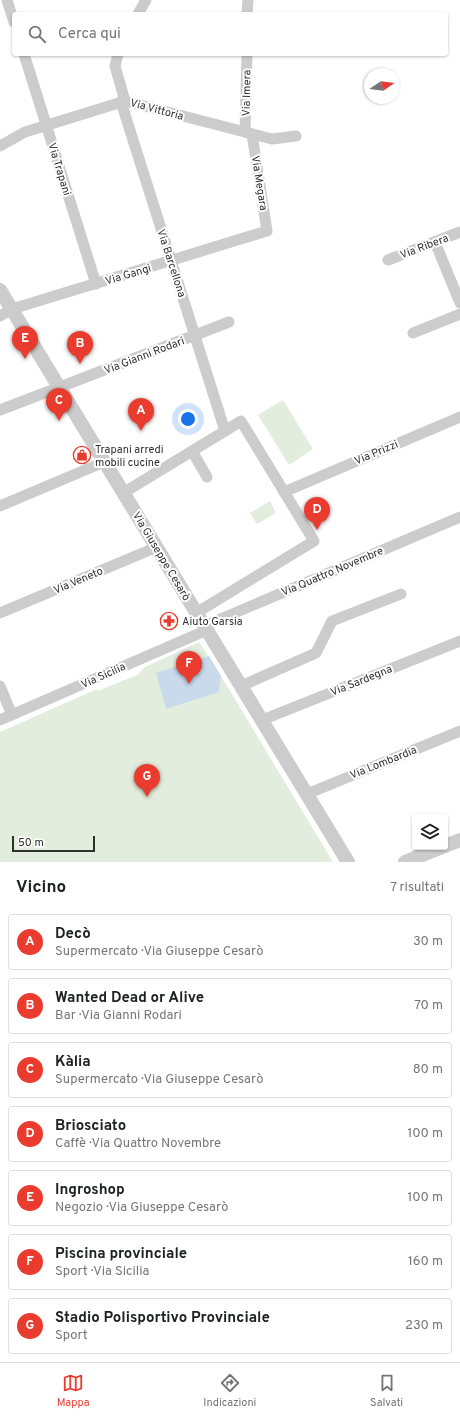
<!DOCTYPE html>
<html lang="it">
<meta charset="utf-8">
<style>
:root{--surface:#fff;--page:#f2f2f2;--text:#202124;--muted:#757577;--line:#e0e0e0;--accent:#ea3c2e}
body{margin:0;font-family:Overpass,sans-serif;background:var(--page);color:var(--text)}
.controls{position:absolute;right:12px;bottom:12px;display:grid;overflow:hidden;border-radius:4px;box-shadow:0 1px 3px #0004}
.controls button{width:36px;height:36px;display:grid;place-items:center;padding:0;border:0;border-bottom:1px solid var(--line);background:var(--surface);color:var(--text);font:20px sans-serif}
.compass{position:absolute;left:364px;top:68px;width:36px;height:36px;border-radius:50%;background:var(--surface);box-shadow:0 1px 3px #0004;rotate:77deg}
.scale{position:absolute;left:12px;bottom:10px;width:83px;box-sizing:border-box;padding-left:4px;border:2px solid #2f2f2f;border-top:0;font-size:11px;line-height:14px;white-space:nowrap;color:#2f2f2f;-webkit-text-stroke:3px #fff;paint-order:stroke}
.you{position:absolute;left:188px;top:419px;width:14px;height:14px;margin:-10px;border:3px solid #fff;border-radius:50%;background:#1a73e8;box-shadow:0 0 0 6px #1a73e833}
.badge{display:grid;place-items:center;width:26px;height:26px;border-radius:50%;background:var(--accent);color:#fff;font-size:13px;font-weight:700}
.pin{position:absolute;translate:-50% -33px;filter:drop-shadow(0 1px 2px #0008)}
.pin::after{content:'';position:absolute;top:21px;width:14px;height:12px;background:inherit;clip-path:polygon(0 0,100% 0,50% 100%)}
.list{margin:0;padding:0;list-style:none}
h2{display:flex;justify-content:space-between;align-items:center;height:52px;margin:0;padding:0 16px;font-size:17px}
h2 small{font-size:13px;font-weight:400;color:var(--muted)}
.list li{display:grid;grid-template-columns:26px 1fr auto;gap:12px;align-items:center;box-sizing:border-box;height:56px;margin:0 8px 8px;padding:0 8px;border:1px solid var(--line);border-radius:4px}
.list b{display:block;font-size:15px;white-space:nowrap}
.list p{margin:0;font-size:13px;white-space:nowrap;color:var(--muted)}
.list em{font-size:13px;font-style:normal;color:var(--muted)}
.icon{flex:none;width:22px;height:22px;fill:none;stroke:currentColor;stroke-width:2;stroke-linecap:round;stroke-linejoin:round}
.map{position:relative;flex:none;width:460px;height:862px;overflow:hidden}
.search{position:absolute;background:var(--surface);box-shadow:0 1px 3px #0004;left:12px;right:12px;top:12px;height:44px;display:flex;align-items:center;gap:10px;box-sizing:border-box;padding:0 14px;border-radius:4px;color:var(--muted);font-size:15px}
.sheet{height:500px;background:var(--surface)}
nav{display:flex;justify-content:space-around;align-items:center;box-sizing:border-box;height:56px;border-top:1px solid var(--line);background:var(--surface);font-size:11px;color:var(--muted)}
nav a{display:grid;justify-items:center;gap:2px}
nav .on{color:var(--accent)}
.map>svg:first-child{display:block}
.green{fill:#e3eddd}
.water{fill:#c9daed}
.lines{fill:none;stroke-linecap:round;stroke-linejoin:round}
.minor{stroke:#ccc;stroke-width:11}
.tertiary{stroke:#ccc;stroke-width:14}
.labels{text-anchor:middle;stroke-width:4;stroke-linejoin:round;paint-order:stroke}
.street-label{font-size:11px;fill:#2f2f2f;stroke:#fff}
.poi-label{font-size:11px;fill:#2f2f2f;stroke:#fff;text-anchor:start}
</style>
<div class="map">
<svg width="460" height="862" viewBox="0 0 460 862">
<rect width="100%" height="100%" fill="#fff"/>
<!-- green -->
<g class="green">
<polygon points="283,400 313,449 289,465 258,415"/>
<polygon points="270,501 276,513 257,524 250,513"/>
<polygon points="199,642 221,676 333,862 0,862 0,732 97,689 98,691 139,674 143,668"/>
</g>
<!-- water -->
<polygon class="water" points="209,656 221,676 219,692 166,709 156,673"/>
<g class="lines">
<!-- minor -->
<g class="minor">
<polyline points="7,0 14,22"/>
<polyline points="138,14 146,0"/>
<polyline points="247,14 248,0"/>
<polyline points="24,54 96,284"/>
<polyline points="118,54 115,66 125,101"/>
<polyline points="121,102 225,431 123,493"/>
<polyline points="245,132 247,54"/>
<polyline points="0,146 25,132 125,101 272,139 296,136"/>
<polyline points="435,242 460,303"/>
<polyline points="388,260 460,232"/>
<polyline points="0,316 12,309 267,231 252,134"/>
<polyline points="413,333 460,314"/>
<polyline points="0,410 229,322"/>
<polyline points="192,451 207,477"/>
<polyline points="284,492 460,417"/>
<polyline points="0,506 104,462"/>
<polyline points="0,613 157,547"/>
<polyline points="196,613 314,541 241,421 225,431"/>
<polyline points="204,626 460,517"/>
<polyline points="0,686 12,715"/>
<polyline points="241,686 316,653 332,621 401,594"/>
<polyline points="0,720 207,630"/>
<polyline points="262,720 460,641"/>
<polyline points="307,794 460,731"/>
</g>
<!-- tertiary -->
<g class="tertiary">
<polyline points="0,290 348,862"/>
<polyline points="445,846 460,840"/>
<polyline points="405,862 442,847"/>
</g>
</g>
<!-- icons -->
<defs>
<symbol id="shop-ring" viewBox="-11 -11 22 22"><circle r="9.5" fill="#fff" stroke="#ea3c2e" stroke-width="1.5"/><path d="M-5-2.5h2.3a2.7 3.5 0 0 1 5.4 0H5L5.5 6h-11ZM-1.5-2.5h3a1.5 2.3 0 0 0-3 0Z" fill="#ea3c2e"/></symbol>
<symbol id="pharmacy-ring" viewBox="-11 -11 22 22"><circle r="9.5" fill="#fff" stroke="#ea3c2e" stroke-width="1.5"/><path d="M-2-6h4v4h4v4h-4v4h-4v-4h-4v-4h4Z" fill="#ea3c2e"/></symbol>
</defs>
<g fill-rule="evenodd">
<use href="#shop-ring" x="72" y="445" width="20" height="20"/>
<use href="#pharmacy-ring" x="159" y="611" width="20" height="20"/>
</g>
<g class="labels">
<!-- street labels -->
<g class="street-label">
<text transform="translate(246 93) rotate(-89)" y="4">Via Imera</text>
<text transform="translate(157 109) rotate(15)" y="4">Via Vittoria</text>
<text transform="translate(60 169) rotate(73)" y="4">Via Trapani</text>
<text transform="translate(260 183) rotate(81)" y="4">Via Megara</text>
<text transform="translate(424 246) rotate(-21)" y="4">Via Ribera</text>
<text transform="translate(172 263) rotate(72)" y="4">Via Barcellona</text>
<text transform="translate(128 274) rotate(-17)" y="4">Via Gangi</text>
<text transform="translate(144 355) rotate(-21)" y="4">Via Gianni Rodari</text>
<text transform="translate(376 452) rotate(-23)" y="4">Via Prizzi</text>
<text transform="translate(162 556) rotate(59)" y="4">Via Giuseppe Cesarò</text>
<text transform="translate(332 571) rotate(-23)" y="4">Via Quattro Novembre</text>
<text transform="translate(78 580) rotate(-23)" y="4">Via Veneto</text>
<text transform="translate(103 675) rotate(-24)" y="4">Via Sicilia</text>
<text transform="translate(361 680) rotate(-22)" y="4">Via Sardegna</text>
<text transform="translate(383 762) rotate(-22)" y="4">Via Lombardia</text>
</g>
<!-- poi labels -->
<g class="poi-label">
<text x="95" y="453">Trapani arredi<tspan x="95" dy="13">mobili cucine</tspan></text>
<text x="182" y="625">Aiuto Garsia</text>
</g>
</g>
</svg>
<div class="controls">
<button><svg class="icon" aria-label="layers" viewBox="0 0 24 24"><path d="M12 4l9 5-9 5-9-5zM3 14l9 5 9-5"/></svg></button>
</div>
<svg class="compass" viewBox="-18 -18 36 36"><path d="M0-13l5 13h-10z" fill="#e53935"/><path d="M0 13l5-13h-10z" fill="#757577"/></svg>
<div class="scale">50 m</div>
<div class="you"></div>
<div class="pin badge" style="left:141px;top:431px">A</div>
<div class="pin badge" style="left:80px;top:364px">B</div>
<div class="pin badge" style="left:59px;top:421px">C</div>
<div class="pin badge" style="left:317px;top:530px">D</div>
<div class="pin badge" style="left:25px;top:359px">E</div>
<div class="pin badge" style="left:189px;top:684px">F</div>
<div class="pin badge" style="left:147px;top:797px">G</div>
<div class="search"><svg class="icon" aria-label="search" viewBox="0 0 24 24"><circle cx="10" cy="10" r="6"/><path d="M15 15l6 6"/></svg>Cerca qui</div>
</div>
<section class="sheet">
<h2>Vicino<small>7 risultati</small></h2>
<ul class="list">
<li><span class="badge">A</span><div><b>Decò</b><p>Supermercato · Via Giuseppe Cesarò</p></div><em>30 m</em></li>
<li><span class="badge">B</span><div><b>Wanted Dead or Alive</b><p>Bar · Via Gianni Rodari</p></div><em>70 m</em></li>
<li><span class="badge">C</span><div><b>Kàlia</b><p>Supermercato · Via Giuseppe Cesarò</p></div><em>80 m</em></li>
<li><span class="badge">D</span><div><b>Briosciato</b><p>Caffè · Via Quattro Novembre</p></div><em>100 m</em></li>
<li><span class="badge">E</span><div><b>Ingroshop</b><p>Negozio · Via Giuseppe Cesarò</p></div><em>100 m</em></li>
<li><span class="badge">F</span><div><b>Piscina provinciale</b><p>Sport · Via Sicilia</p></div><em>160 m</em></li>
<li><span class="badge">G</span><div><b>Stadio Polisportivo Provinciale</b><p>Sport</p></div><em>230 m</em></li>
</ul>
</section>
<nav>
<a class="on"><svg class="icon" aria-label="map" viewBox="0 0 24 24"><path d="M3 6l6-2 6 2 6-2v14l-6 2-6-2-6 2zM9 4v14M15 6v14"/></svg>Mappa</a>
<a><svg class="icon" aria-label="directions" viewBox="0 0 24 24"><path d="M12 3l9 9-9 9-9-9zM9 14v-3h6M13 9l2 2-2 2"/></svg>Indicazioni</a>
<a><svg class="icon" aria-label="saved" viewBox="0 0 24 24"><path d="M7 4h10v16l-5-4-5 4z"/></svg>Salvati</a>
</nav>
